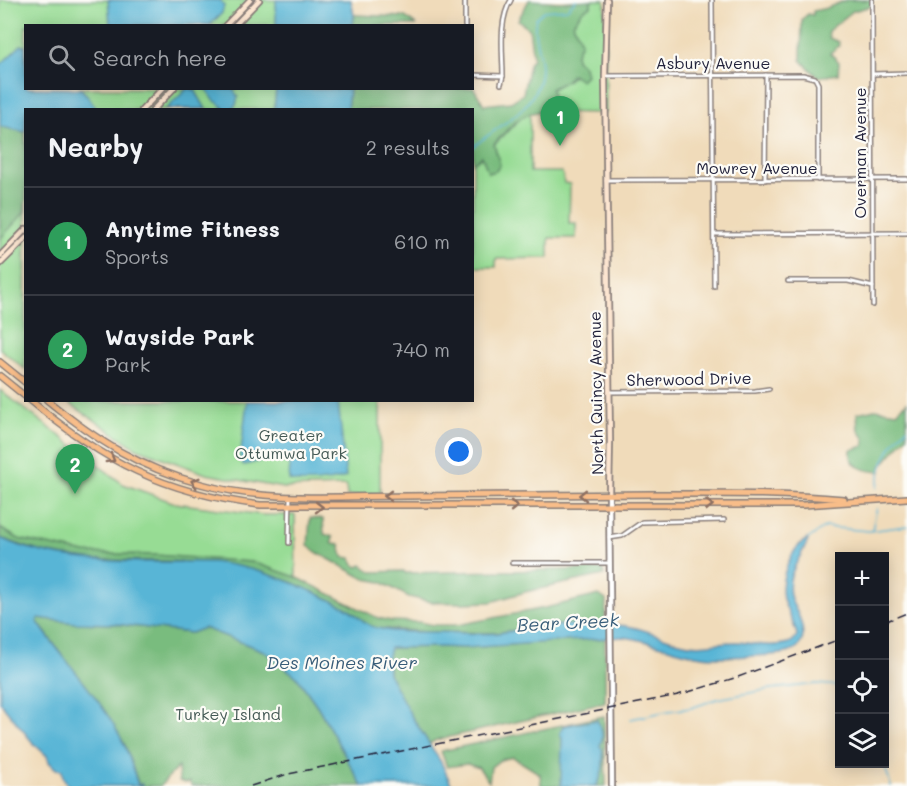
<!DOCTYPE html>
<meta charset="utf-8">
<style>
:root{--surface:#171b24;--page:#20242c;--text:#f1f3f6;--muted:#9ea1a6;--line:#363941;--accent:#ea580c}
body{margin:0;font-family:Mali,sans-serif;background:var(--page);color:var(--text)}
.controls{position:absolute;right:18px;bottom:18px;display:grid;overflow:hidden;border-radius:0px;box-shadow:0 3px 15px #0003}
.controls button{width:54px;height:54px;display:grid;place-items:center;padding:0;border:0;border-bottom:2px solid var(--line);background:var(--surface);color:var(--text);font:30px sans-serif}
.you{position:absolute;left:459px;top:452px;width:21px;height:21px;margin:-15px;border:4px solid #fff;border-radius:50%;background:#1a73e8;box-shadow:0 0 0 9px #1a73e833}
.badge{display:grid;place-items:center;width:39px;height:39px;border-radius:50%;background:var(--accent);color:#fff;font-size:20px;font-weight:700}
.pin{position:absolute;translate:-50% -50px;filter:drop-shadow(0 2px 3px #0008)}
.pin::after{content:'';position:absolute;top:32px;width:21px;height:18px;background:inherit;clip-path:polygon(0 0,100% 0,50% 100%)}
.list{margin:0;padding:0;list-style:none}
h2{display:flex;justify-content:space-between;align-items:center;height:78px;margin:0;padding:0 24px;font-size:26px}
h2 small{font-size:20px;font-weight:400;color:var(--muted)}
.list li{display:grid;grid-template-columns:39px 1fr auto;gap:18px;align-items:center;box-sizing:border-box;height:108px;padding:0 24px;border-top:2px solid var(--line)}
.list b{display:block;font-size:22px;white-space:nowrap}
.list p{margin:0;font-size:20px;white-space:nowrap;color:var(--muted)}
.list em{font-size:20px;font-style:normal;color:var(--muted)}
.icon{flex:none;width:33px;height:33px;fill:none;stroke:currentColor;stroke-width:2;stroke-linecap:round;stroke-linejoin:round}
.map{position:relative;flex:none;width:907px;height:786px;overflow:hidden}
.search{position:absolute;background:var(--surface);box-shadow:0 3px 15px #0003;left:24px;top:24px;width:450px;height:66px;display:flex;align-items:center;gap:15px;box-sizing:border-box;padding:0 21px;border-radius:0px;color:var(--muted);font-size:22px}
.panel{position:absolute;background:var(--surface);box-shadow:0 3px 15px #0003;left:24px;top:108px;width:450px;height:294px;border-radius:0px}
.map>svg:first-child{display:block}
.green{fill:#97dc94;stroke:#5c7f68;stroke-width:1.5}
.forest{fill:#79bc7e;stroke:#4e6f5c;stroke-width:1.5}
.water{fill:#58b5d6;stroke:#3d6c88;stroke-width:1.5}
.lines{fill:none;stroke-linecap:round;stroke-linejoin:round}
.stream{stroke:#58b5d6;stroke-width:1.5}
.minor-casing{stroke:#897e7a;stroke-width:6}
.tertiary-casing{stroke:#897e7a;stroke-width:8}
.secondary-casing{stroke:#897e7a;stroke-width:8}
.primary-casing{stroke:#897e7a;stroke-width:8}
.minor{stroke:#fff;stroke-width:3}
.tertiary{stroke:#fff;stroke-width:4.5}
.secondary{stroke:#fce5d0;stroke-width:4.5}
.primary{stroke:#f8bd89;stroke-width:5}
.rail{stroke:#22223b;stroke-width:1.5;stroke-dasharray:9 4.5;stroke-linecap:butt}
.oneway{stroke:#8d7062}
.labels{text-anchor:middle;stroke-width:4.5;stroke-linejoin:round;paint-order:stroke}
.street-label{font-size:16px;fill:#22223b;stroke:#fdfcf7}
.park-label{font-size:16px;fill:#455a56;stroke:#fdfcf7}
.water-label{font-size:18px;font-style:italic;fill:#385d79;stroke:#fdfcf7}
</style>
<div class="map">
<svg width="907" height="786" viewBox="0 0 907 786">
<rect width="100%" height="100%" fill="#fdfcf7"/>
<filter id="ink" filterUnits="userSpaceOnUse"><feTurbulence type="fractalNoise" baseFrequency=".0167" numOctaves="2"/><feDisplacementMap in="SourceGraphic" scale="12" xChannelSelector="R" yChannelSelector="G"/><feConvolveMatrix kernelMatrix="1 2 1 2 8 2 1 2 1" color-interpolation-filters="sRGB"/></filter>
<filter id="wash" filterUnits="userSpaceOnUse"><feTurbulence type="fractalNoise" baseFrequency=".008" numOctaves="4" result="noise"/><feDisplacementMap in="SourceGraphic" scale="24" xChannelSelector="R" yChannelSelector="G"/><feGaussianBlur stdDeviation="1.35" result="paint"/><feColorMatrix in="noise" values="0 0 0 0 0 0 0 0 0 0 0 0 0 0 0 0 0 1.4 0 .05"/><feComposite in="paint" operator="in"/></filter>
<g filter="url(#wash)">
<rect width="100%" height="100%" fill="#f0dbba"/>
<!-- green -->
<g class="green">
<polygon points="0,0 351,0 353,25 26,26 26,88 349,89 345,109 26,110 25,369 0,349"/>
<polygon points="591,0 605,0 606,113 538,112 547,104 551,89 566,81 584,67 576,59 576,53 581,42 573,23 583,10 591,6"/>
<polygon points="530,112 530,172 562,172 564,183 570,184 569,223 576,223 576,238 549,238 549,258 496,259 496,267 473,267 473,163 482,156 500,165 494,145 520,119"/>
<polygon points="0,390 123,484 175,503 263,515 295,515 296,582 90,560 0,536"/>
<polygon points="66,401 380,401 380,496 347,496 346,486 283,488 206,474 136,448"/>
</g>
<!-- forest -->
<g class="forest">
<path d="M529,0L559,2L591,0V6L583,10L573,23L581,42L576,53V59L584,67L586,75L581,80L572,74L566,81L551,89L553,97L538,112C519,113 506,132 494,144L500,165L496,171L488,173L482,156L473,163L472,110H347L349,88H472L473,87L484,105L511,102L523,94L529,64L533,58L529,29L518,20Z"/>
<polygon points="846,0 872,0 872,6 853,11 828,31 829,38 839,42 839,46 830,53 839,62 838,74 818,77 801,60 802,19 808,14 813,15 813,11 827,8"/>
<polygon points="354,15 405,17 416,25 353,26"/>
<polygon points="0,126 25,132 26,198 24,213 0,239"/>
<path d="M907,402V437L881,466V472C867,471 848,468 851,450L864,446C867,436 861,437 858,428C857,424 858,417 857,413L875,409L897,412Z"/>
<polygon points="310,518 323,519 324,534 333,537 332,543 340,544 343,557 351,558 354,565 358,567 362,565 372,572 404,571 405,573 603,569 604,575 525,592 491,602 461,603 431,602 409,597 381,582 365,579 318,553 308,546"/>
<polygon points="0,528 19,539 86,553 156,555 252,562 296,577 378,618 391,621 419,622 433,625 457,625 545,608 599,595 606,600 605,625 552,625 495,633 426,632 376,628 213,562 90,560 41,552 0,538"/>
<polygon points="39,618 75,623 115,624 191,633 204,628 264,651 297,677 318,707 362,786 191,786 190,782 185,783 179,781 178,767 160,786 142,786 141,784 139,786 125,745 110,720 37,621"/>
<path d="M605,638V702L436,740L429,744C416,721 377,674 390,648L440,647L464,648Z"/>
<polygon points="604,716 606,786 541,786 540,774 513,757 500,760 491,767 489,782 479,768 467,764 447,767 441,751"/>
</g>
<!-- water -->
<g class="water">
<polygon points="108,0 220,0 224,6 222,13 210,25 110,25"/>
<polygon points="276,0 351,0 354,15 353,25 276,25"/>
<polygon points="21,45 25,46 26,88 81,89 87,95 96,109 26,110 25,132 2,127 0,125 0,65"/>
<polygon points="188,88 195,90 206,109 166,109"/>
<polygon points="206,89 233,89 238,97 236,105 231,109 225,109 213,99"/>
<polygon points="276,89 349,89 347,109 274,109"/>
<path d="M247,401H338L346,477C335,481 300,485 289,480L290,465C275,452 259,463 243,465L240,459Z"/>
<path d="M0,538C66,567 142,561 213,562C263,568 301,585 345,607C356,612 363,624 374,627C393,633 418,632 438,632C456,632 479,635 497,633C538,628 586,620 627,626C647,629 664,639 684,643C701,648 720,641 738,642C753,643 772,648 788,643C793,642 795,639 797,635C794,622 786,611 783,599C779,579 790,549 807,539L808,541C798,562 782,580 793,604C798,614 803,623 803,635C803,643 797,649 790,652C781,656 714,658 703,656C676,653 651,640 623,637L464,648L440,647L390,648L387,659L388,673L412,717L441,762L452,786H362L318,707L297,677L264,651L204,628L191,633L115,624L75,623L39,618L37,621C64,661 105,702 125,746C130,758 134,773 138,785L142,784V786H68L63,777L62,770L56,769L49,762L47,756L33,743L0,702Z"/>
<path d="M597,720C602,728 604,737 600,746L602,748C604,761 604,775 596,786H561L562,739L560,733L563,726Z"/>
</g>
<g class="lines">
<!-- stream -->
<g class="stream">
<path d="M472,148C498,125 540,108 541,69C541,52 532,37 536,18L544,11L567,9L576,0"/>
<path d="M877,488C880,464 889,446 907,428"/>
<polyline points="872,530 877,508"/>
<polyline points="808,539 825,527 869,531 907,526"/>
<polyline points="631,719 668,711 691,708 717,699 771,689 817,684 840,686"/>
<polyline points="884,764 891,786"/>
</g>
</g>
</g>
<g filter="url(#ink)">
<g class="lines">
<defs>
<g id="minor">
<polyline points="465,0 465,26"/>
<polyline points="712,0 714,286"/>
<polyline points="872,0 873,305"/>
<polyline points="873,74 907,73"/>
<polyline points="472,75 503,76"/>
<polyline points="605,76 803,75 815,78 818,84 818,180"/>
<path d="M501,84L503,76C503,52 498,21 511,0"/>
<polyline points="606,180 907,179"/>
<polyline points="765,180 766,75"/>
<polyline points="714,234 907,233"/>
<polyline points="788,281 848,281 873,287"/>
<polyline points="609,392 755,391 769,389"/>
<polyline points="609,538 622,536 642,522 724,520"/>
<polyline points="289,543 290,497"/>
<polyline points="512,563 610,563"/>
</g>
<polyline id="tertiary" points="609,494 612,786"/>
<g id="secondary">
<polyline points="607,0 605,76 610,441 609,494"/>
<polyline points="225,26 250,0"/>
<polyline points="234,26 259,0"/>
<polyline points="142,110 163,88"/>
<polyline points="153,110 174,88"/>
<polyline points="0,256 26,229"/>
<polyline points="0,264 26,238"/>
</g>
<g id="primary">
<polyline points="0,362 26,383"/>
<polyline points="0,376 26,397"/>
<path d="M30,400C104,462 164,493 260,505H804L907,498"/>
<path d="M47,400C97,441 138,467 201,484C268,503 340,496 408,496C490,496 572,495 653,494C717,494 781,493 844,499"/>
</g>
</defs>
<!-- minor casing -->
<use href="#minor" class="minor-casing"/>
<!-- tertiary casing -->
<use href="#tertiary" class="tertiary-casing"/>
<!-- secondary casing -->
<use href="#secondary" class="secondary-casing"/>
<!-- primary casing -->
<use href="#primary" class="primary-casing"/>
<!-- minor -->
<use href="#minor" class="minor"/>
<!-- tertiary -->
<use href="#tertiary" class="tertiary"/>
<!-- secondary -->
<use href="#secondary" class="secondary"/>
<!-- primary -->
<use href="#primary" class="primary"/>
<!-- rail -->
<g class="rail">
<polyline points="884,622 907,613"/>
<polyline points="251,786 288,774 678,695 738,677 840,639"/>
</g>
</g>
<!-- one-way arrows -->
<defs><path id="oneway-chevron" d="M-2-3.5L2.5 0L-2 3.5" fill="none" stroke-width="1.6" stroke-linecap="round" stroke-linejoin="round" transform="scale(1.5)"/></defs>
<g class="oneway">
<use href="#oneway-chevron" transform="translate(111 459) rotate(30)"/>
<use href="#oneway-chevron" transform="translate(195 482) rotate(-163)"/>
<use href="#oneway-chevron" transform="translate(583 495) rotate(179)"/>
<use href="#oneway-chevron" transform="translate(388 496) rotate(180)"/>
<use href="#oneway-chevron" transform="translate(709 505)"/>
<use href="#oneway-chevron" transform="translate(514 506)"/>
<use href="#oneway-chevron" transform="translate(319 507)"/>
</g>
</g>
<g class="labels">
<!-- street labels -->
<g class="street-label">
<text x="713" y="69">Asbury Avenue</text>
<text transform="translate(860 153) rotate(-90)" y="6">Overman Avenue</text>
<text x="757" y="174">Mowrey Avenue</text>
<text transform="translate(689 379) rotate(-1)" y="6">Sherwood Drive</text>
<text transform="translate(596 393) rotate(-91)" y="6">North Quincy Avenue</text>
</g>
<!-- park labels -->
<g class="park-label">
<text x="291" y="441">Greater<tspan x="291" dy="18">Ottumwa Park</tspan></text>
<text x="228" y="720">Turkey Island</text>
</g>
<!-- water labels -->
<g class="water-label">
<text transform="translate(568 623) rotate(-3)" y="6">Bear Creek</text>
<text x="342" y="669">Des Moines River</text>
</g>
</g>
</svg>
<div class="controls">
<button>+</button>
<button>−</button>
<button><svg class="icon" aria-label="locate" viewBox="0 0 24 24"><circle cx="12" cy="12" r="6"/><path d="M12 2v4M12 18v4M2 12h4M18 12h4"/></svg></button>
<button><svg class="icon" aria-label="layers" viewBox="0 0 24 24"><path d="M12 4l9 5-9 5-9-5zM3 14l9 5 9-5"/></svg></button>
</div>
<div class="you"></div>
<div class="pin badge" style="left:560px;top:146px;background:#2e9e5b">1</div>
<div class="pin badge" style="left:75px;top:494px;background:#2e9e5b">2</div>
<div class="search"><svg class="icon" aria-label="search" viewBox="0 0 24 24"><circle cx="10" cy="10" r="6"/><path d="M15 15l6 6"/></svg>Search here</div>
<section class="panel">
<h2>Nearby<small>2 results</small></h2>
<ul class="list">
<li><span class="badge" style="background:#2e9e5b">1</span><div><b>Anytime Fitness</b><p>Sports</p></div><em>610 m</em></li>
<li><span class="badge" style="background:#2e9e5b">2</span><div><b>Wayside Park</b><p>Park</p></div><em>740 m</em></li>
</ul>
</section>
</div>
